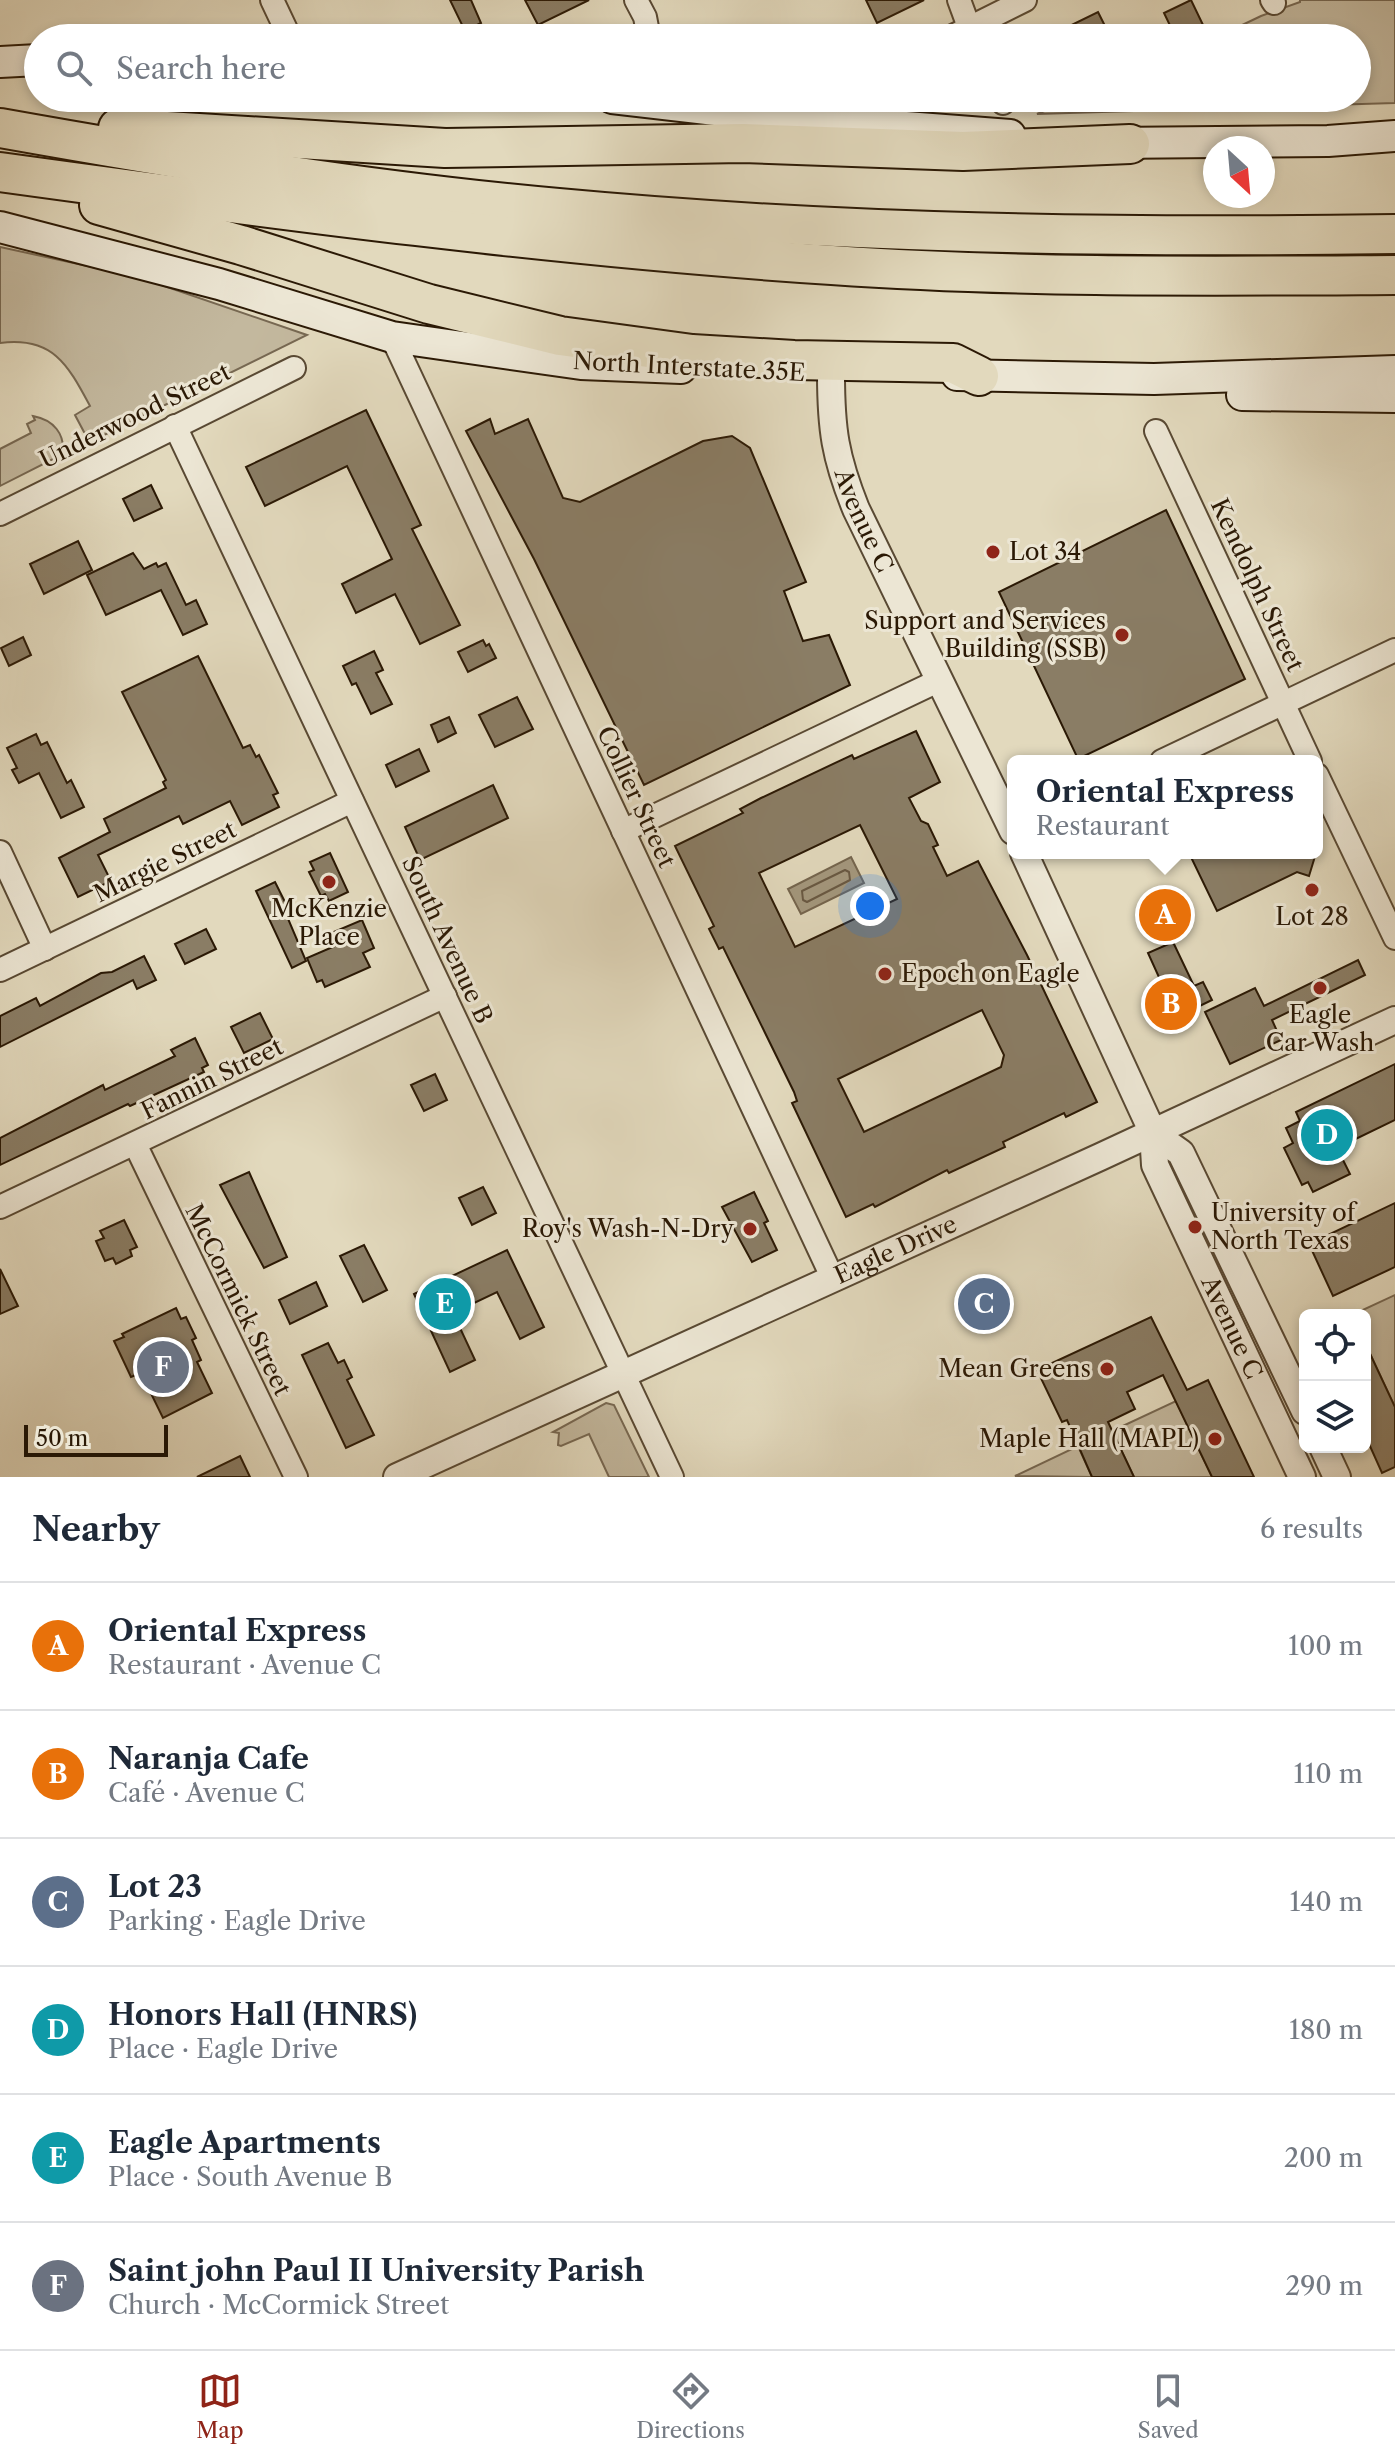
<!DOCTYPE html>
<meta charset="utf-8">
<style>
:root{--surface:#fff;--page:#f2f2f3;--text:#1f2937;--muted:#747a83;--line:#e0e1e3;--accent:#8f2418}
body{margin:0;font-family:"Libre Caslon Text",serif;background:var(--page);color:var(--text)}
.controls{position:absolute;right:24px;bottom:24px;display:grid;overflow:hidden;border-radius:12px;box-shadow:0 4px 12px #0003}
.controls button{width:72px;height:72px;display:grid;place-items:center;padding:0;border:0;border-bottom:2px solid var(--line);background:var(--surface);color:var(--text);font:40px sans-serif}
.compass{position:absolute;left:1203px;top:136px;width:72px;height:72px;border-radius:50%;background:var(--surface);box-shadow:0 4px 12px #0003;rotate:154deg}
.scale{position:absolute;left:24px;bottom:20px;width:144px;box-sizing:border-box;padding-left:8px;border:4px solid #2b1905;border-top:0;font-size:22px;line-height:28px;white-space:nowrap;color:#2b1905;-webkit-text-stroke:6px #ece6d4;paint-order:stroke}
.you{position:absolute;left:870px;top:906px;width:28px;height:28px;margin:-20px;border:6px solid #fff;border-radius:50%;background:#1a73e8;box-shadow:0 0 0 12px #1a73e833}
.badge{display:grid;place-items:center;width:52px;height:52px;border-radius:50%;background:var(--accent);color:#fff;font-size:26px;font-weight:700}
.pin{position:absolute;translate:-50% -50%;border:4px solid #fff;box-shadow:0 2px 8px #0006}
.popup{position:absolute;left:1007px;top:755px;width:316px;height:104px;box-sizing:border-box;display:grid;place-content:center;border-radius:12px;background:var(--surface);filter:drop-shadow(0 2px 6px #0005);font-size:26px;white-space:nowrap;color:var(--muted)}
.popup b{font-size:30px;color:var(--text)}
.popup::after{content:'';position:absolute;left:50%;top:100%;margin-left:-16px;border:16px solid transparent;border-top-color:var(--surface)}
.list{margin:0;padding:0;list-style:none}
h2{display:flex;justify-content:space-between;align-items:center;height:104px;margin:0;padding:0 32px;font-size:34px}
h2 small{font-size:26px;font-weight:400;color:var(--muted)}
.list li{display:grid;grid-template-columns:52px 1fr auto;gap:24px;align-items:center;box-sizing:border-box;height:128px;padding:0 32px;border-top:2px solid var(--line)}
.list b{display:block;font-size:30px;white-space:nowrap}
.list p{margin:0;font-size:26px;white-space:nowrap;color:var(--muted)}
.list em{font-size:26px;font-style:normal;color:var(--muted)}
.icon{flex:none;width:44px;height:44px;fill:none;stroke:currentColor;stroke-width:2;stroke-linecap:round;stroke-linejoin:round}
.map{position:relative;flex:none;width:1395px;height:1477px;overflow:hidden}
.search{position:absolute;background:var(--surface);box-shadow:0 4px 12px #0003;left:24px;right:24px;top:24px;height:88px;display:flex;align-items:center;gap:20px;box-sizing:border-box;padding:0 28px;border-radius:44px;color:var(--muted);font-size:30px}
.sheet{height:872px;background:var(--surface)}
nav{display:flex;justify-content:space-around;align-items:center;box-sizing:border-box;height:112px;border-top:2px solid var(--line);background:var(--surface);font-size:22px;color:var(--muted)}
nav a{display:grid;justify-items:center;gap:4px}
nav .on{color:var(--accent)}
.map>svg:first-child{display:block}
.green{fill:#c3b89e;stroke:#776852;stroke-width:2}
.water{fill:#a4987e;stroke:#74654e;stroke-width:2}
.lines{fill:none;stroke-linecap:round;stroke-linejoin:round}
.shore{stroke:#685842;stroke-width:2}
.building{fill:#8a7d65;stroke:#2b1905;stroke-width:2;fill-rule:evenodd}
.minor-casing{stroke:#594933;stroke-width:26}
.tertiary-casing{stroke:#594933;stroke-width:30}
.secondary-casing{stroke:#2b1905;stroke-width:34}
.motorway-casing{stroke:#2b1905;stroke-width:42}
.minor{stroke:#ece6d4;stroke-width:22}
.tertiary{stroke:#ece6d4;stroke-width:26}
.secondary{stroke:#ece6d4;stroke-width:30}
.motorway{stroke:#e2d9bd;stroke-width:38}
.poi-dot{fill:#8f2418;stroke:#ece6d4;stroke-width:3}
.labels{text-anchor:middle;stroke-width:6;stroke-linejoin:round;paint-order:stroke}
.street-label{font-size:24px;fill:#2b1905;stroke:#ece6d4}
.poi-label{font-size:24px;fill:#2b1905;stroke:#ece6d4;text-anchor:end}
</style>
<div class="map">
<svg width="1395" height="1477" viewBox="0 0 1395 1477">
<rect width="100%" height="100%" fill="#e2d9bd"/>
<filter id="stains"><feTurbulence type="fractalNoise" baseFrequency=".0025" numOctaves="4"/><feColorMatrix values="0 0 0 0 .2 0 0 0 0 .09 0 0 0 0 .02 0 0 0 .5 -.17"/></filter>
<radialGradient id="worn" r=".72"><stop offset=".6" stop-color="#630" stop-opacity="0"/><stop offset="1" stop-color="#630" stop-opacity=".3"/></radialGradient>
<!-- green -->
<g class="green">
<polygon points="1300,0 1395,0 1395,103 1037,114 1076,98 1357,98 1357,38 1215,38 1261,16 1300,2"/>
<path d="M0,247L138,277L307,335L94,440L84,432L75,415L90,406C68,365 53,336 0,343Z"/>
<path d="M33,416C54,420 65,434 63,454L0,486V449L31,433L27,424L35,420Z"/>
<polygon points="1395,1295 1395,1407 1365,1343 1365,1315 1352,1315"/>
<polygon points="1176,1401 1212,1477 1134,1477 1112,1431"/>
<polygon points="606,1403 614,1405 649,1477 609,1477 589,1434 561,1446 558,1445 559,1433 553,1432"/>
<polygon points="1078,1446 1092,1477 1015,1476"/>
</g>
<!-- water -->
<polygon class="water" points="851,857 864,883 801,914 788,889"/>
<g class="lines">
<!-- shore -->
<polygon class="shore" points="845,870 849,872 850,880 807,902 803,900 802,891"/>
</g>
<!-- building -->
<g class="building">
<polygon points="450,0 471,0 481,23 465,31"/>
<polygon points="525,0 589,0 538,25"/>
<polygon points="866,0 924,0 877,23"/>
<polygon points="1191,0 1204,27 1176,38 1164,13"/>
<polygon points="1098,12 1111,38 1045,38"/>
<polygon points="366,410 421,525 412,529 460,625 420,644 395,594 356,613 342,584 392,559 347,466 265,506 246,467"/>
<polygon points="490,419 495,434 528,419 563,498 580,502 703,441 732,436 750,448 806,582 784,591 803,641 829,635 850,685 644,785 534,559 466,431"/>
<polygon points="151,485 162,508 134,521 123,499"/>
<polygon points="1166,510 1245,679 1078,759 999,592"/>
<polygon points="78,541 92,570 44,594 30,564"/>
<polygon points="133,553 144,569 156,563 158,567 166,563 186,605 196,600 207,624 183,635 161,590 106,615 87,575"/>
<polygon points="23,637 31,655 9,666 1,648"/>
<polygon points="483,640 486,646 489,644 496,658 468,672 458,652"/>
<polygon points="374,651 383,670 376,673 392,704 371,714 356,683 352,685 343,666"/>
<polygon points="198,656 243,748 250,745 256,757 259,755 278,793 273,795 279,807 242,825 230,801 183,824 179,816 98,855 111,881 78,897 59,858 110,832 104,819 166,788 163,782 166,780 122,692"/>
<polygon points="517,697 533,729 495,747 479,715"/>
<polygon points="449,717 456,733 438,742 431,725"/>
<path d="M916,731L940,782L909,798L921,821L928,824L938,845L933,847L947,876L978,861L1027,955L1097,1102L1066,1117L1064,1113L1003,1142L1005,1147L949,1173L947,1170L875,1207L873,1204L846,1217L792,1103L797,1101L794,1092L723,947L719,949L709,929L714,926L675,846L743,813L740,809L761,798L852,755L854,759ZM860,825L897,899L795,947L759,873ZM982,1010L1004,1055L1001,1067L864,1132L838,1079Z"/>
<polygon points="36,734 41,745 47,742 67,783 71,780 84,807 61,818 39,773 19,783 12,770 17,768 7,748"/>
<polygon points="419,749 429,771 396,787 386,765"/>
<polygon points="493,785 508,818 420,860 405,827"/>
<polygon points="330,853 348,892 329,901 325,894 321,896 309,872 314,870 310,862"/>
<polygon points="1189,853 1316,853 1309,876 1297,872 1217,911"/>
<polygon points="275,882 290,912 286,914 306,961 292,968 256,891"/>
<polygon points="1176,895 1188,919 1155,935 1143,911"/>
<polygon points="362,920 374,948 363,953 370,967 325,987 322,980 317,982 307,958 335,946 329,934"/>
<polygon points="206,929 216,949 185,964 175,944"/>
<polygon points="1173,942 1194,986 1203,982 1212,1000 1177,1017 1148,953"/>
<polygon points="144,956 156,980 137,989 133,980 0,1047 0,1016 36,998 40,1006 101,973 112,972"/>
<polygon points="1358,960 1365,975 1272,1020 1281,1040 1230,1064 1205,1012 1255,988 1264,1006"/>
<polygon points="260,1013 273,1039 244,1053 231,1027"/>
<polygon points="195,1038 208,1065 202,1068 204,1072 130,1106 128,1104 0,1165 0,1138 103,1085 105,1090 175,1056 171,1050"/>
<polygon points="1395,1064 1395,1120 1337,1148 1350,1174 1313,1192 1308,1182 1302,1185 1284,1148 1293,1143 1286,1128 1300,1121 1296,1112"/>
<polygon points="435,1074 447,1100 424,1111 411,1085"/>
<polygon points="249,1172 287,1257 264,1268 220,1185"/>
<polygon points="483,1187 496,1213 472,1225 459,1198"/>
<polygon points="754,1192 768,1221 764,1223 777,1250 752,1262 722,1207"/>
<polygon points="1395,1203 1395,1267 1333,1296 1309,1244"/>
<polygon points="124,1220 137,1247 130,1250 132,1256 116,1264 113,1258 105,1261 96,1241 104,1238 100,1231"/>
<polygon points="364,1245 387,1290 363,1302 340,1256"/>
<polygon points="507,1250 544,1327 520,1339 497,1292 453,1313 475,1360 450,1372 414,1294"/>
<polygon points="0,1269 18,1306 0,1314"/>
<polygon points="316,1282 327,1306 290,1324 279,1300"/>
<polygon points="176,1308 181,1319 186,1317 196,1338 192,1340 201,1360 197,1362 212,1393 163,1418 141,1373 131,1377 114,1341 124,1337 122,1334"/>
<polygon points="1151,1317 1187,1390 1208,1380 1254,1477 1212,1477 1163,1375 1127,1392 1135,1409 1108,1422 1134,1477 1092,1477 1067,1420 1062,1422 1037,1370"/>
<polygon points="328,1343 338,1363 344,1360 352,1377 347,1380 374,1435 346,1448 302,1355"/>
<polygon points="1365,1343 1395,1407 1395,1467 1382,1473 1365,1435"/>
<polygon points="240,1456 250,1477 197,1477"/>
</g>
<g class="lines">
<defs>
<g id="minor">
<polyline points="272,0 290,38"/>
<polyline points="636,0 645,17 649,38"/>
<polyline points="959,0 973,38"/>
<polyline points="1272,0 1274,3"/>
<polyline points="949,38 1025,0"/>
<polyline points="1001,98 1003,103"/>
<polyline points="392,337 833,1279"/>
<polyline points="175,426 672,1477"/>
<polyline points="1156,431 1310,761"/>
<polyline points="0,514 294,368"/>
<polyline points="1162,761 1395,650"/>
<polyline points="1317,775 1395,938"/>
<polyline points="623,831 940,680"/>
<polyline points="0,852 45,949"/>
<polyline points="0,970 352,801"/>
<polyline points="135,1144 296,1477"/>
<polyline points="0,1207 445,996"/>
</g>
<g id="tertiary">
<path id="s1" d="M831,374C831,429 835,457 856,509L1013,831"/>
<path id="s2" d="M1024,853L1153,1133L1155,1165L1302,1477"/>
<polyline points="1153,1133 1181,1153 1305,1411"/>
<polyline points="1323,1447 1337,1477"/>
<path id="s3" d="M397,1477L1100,1157L1395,1020"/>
</g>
<g id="secondary">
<polyline points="0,62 38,60"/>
<polyline points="612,98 775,117 1010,135"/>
<polyline points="1109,143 1328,141 1395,136"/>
<polyline points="0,227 219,284 392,337 581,364 681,368"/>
<polyline points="957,375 1154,379 1395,371"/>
<polyline points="1242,395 1395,397"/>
</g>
<g id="motorway">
<path d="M0,128C185,161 370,191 558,208C836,234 1115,238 1395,234"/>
<polyline points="118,128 445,148 743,143 963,151 1130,144"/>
<path d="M0,172C277,210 553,247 832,265C1019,278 1208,276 1395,275"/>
<polyline points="99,205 241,245 429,304 560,336 692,354 794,360 953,363 979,376"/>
</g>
</defs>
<!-- minor casing -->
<use href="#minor" class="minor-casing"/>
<!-- tertiary casing -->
<use href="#tertiary" class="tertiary-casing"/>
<!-- secondary casing -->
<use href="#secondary" class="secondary-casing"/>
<!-- motorway casing -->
<use href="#motorway" class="motorway-casing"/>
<!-- minor -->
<use href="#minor" class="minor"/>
<!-- tertiary -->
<use href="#tertiary" class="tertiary"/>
<!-- secondary -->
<use href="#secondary" class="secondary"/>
<!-- motorway -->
<use href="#motorway" class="motorway"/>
</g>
<!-- markers -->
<g class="poi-dot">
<circle cx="993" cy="552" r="8"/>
<circle cx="1122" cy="635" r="8"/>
<circle cx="329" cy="882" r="8"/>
<circle cx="1312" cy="890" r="8"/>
<circle cx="885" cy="974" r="8"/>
<circle cx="1320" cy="988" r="8"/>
<circle cx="1195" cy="1227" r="8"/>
<circle cx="750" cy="1229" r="8"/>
<circle cx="1107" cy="1369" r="8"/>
<circle cx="1215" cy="1439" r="8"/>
</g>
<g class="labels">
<!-- street labels -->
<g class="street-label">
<text transform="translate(689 367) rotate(3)" y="8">North Interstate 35E</text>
<text transform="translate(135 416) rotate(-26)" y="8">Underwood Street</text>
<text dy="8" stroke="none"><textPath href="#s1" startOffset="152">Avenue C</textPath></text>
<text transform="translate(1257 585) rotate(65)" y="8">Kendolph Street</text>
<text transform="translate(636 797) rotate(65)" y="8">Collier Street</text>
<text transform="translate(165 862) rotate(-26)" y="8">Margie Street</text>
<text transform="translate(447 940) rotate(65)" y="8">South Avenue B</text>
<text transform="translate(212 1079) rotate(-26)" y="8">Fannin Street</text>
<text dy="8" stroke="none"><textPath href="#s3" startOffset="548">Eagle Drive</textPath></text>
<text transform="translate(238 1300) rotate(64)" y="8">McCormick Street</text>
<text dy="8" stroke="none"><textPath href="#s2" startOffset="520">Avenue C</textPath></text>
</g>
<!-- poi labels -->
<g class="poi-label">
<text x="1009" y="560" text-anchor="start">Lot 34</text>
<text x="1106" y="629">Support and Services<tspan x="1106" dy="28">Building (SSB)</tspan></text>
<text x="329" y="917" text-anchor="middle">McKenzie<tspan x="329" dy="28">Place</tspan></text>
<text x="1312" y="925" text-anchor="middle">Lot 28</text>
<text x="901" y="982" text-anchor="start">Epoch on Eagle</text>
<text x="1320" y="1023" text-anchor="middle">Eagle<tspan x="1320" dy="28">Car Wash</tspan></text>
<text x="1211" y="1221" text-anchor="start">University of<tspan x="1211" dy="28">North Texas</tspan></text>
<text x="734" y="1237">Roy's Wash-N-Dry</text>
<text x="1091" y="1377">Mean Greens</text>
<text x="1199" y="1447">Maple Hall (MAPL)</text>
</g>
</g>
<rect width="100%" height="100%" filter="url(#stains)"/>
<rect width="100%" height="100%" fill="url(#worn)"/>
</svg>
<div class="controls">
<button><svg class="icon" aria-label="locate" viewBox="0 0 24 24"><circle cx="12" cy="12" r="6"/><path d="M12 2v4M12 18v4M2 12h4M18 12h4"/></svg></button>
<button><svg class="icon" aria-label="layers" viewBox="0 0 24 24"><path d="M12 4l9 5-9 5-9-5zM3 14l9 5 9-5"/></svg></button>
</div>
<svg class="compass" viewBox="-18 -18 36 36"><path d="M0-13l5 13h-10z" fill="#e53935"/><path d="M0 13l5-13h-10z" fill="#747a83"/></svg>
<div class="scale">50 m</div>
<div class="you"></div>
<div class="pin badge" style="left:1165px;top:915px;background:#e8710a">A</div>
<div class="popup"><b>Oriental Express</b>Restaurant</div>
<div class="pin badge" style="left:1171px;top:1004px;background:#e8710a">B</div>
<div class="pin badge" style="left:984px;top:1304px;background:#5c6f8a">C</div>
<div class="pin badge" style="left:1327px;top:1135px;background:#0f9aa8">D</div>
<div class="pin badge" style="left:445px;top:1304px;background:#0f9aa8">E</div>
<div class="pin badge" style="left:163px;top:1367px;background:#6b7280">F</div>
<div class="search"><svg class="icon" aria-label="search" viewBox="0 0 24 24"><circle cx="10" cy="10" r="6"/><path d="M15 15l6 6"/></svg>Search here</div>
</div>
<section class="sheet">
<h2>Nearby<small>6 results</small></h2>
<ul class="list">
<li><span class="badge" style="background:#e8710a">A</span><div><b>Oriental Express</b><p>Restaurant · Avenue C</p></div><em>100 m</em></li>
<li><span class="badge" style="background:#e8710a">B</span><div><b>Naranja Cafe</b><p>Café · Avenue C</p></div><em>110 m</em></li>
<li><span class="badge" style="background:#5c6f8a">C</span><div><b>Lot 23</b><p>Parking · Eagle Drive</p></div><em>140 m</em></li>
<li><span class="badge" style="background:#0f9aa8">D</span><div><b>Honors Hall (HNRS)</b><p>Place · Eagle Drive</p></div><em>180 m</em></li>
<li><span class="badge" style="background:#0f9aa8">E</span><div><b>Eagle Apartments</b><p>Place · South Avenue B</p></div><em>200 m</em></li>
<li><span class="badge" style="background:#6b7280">F</span><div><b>Saint john Paul II University Parish</b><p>Church · McCormick Street</p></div><em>290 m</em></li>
</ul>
</section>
<nav>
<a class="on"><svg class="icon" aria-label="map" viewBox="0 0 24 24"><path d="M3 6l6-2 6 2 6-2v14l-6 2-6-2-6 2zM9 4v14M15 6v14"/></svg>Map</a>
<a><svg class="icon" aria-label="directions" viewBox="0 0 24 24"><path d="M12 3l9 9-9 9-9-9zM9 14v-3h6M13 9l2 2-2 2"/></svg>Directions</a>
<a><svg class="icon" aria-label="saved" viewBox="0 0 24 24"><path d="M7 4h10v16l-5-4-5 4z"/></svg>Saved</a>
</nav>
